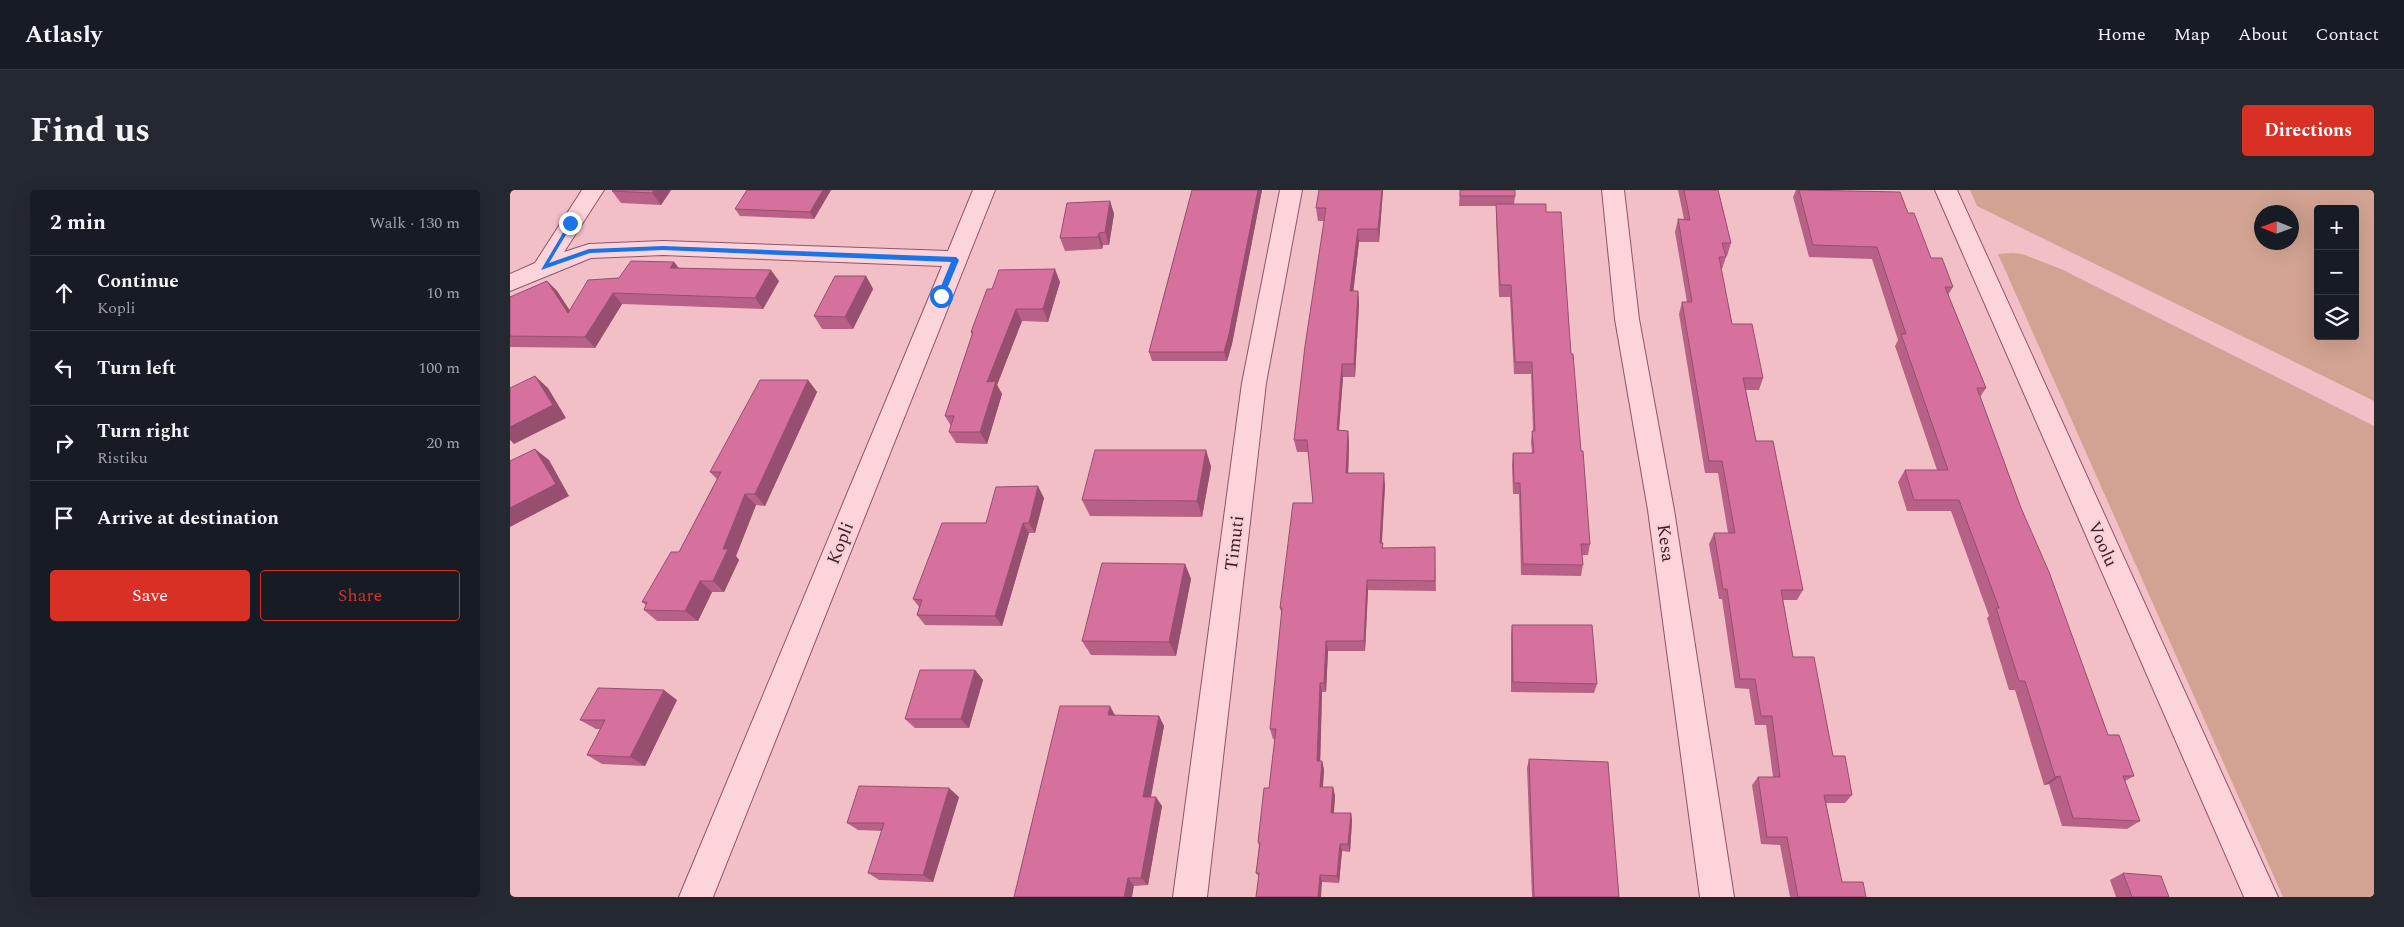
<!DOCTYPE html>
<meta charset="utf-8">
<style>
:root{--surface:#171b24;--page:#242831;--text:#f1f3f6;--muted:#9ea1a6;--line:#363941;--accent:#d93025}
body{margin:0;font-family:Spectral,serif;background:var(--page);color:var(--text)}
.controls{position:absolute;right:15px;top:15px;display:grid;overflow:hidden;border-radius:5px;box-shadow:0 5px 20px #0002}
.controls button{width:45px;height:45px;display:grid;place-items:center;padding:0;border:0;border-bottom:1px solid var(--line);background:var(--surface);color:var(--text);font:25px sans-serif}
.compass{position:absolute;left:1744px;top:15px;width:45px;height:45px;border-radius:50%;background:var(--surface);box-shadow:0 5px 20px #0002;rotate:271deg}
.stop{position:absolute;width:15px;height:15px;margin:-11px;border:4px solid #1a73e8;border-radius:50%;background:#fff}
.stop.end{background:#1a73e8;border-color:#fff;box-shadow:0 1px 5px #0008}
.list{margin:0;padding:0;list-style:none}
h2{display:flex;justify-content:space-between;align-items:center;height:65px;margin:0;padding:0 20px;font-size:21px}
h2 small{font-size:16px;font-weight:400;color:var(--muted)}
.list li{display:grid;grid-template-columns:32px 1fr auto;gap:15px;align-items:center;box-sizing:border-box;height:75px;padding:0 20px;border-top:1px solid var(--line)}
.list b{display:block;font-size:19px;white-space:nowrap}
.list p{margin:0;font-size:16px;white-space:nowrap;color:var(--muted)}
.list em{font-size:16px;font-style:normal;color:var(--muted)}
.actions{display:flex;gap:10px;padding:15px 20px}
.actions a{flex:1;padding:11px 0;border:1px solid var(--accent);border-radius:5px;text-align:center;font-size:18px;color:var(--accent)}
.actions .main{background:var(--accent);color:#fff}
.icon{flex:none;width:28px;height:28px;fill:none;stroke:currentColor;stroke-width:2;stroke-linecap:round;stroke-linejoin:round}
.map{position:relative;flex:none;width:1864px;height:707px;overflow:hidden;border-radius:5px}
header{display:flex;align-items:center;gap:30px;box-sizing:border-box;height:70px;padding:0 25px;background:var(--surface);border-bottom:1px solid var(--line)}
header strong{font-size:24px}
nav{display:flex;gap:28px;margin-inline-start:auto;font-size:18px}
.intro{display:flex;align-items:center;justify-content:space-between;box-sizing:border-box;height:120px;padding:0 30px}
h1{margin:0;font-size:35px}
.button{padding:12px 22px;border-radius:5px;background:var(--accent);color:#fff;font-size:18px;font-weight:700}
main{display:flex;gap:30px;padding:0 30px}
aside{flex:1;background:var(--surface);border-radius:5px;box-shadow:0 5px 20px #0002}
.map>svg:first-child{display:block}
.green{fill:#d2a392;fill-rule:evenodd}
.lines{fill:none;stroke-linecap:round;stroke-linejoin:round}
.street-casing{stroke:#8e5568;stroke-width:2}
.street{fill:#fdd4da;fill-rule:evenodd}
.wall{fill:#b86187}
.shaded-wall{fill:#964f6e}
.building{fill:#d6719d;stroke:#964f6e}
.route{fill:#1a73e8}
.labels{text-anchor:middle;stroke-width:5;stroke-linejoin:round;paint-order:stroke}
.street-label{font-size:18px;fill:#3c1b27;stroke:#f9d0d6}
</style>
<header>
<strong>Atlasly</strong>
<nav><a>Home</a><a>Map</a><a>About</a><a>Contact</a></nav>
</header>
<div class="intro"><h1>Find us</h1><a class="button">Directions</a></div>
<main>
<aside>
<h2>2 min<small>Walk · 130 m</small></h2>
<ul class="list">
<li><svg class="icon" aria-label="ahead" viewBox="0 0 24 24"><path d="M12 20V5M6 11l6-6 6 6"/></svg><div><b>Continue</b><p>Kopli</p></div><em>10 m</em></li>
<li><svg class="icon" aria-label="left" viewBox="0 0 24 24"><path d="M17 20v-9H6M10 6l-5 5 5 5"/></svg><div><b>Turn left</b></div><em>100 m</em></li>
<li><svg class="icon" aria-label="right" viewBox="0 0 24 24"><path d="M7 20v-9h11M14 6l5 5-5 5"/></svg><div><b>Turn right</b><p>Ristiku</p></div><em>20 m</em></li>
<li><svg class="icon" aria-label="arrive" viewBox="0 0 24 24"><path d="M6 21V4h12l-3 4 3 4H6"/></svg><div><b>Arrive at destination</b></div></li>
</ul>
<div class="actions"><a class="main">Save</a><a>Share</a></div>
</aside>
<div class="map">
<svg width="1864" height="707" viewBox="0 0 1864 707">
<rect width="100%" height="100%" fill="#f3bfc7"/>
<!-- green -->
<g class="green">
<path d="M1460,0H1864V211L1467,16ZM1808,19H1845V146H1808ZM1752,22H1782V52H1752Z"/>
<polygon points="1502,63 1512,64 1551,79 1864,236 1864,707 1773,707 1488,64"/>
</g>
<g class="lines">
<defs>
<g id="street">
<polygon points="72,0 94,0 54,62 79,54 153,51 438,61 463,0 485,0 203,707 169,707 432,76 153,65 81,68 0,101 0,84 25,73"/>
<polygon points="770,0 792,0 756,193 697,707 663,707 732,193"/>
<polygon points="1092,0 1114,0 1129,129 1164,320 1224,707 1190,707 1138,320 1105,129"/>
<polygon points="1425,0 1447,0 1768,707 1734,707"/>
</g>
</defs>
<!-- street casing -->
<use href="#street" class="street-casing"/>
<!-- street -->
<use href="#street" class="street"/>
</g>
<!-- wall -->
<g class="wall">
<polygon points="103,0 161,0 151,15 111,13 102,1"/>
<polygon points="321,0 304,29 230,26 225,19"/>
<polygon points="682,0 752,0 722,154 717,171 642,171 639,162"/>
<polygon points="809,0 873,0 869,52 849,52 843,101 848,101 849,114 845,187 833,187 829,240 838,241 839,253 838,283 875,295 872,353 873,358 925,357 926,401 858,400 855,461 818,461 816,502 812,502 810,571 812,571 814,580 813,597 823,597 825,606 824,623 841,623 842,631 840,662 832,661 829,693 812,692 749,687 746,683 749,656 748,652 759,598 765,549 763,549 760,539 772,425 770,418 803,313 798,262 787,262 784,250 814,31 808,31 806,18"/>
<polygon points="950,0 1005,6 1004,14 1036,22 1061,164 1080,354 1078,365 1072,365 1073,375 1071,386 1011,385 1009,304 1003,304 1002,275 1003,263 1022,263 1021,253 1022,241 1023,241 1021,184 1004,184 1000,107 989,107 986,27 986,16 949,16"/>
<polygon points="1168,0 1208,0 1221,53 1217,66 1215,66 1216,67 1212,79 1211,79 1222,134 1253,188 1249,200 1236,200 1246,251 1293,400 1287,410 1273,410 1283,467 1323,566 1342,605 1335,613 1316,613 1332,692 1356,707 1280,707 1270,655 1251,654 1242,595 1248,587 1263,587 1256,535 1245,535 1239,499 1225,498 1212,409 1209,409 1199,354 1204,343 1218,343 1208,283 1195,283 1169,124 1172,112 1177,112 1165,42 1168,29 1174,29"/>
<polygon points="1286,0 1321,0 1321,1 1398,23 1421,68 1443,97 1438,105 1476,198 1470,207 1511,318 1598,545 1624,586 1615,591 1630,631 1617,639 1552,636 1539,594 1534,595 1505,500 1499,500 1477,428 1479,426 1441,321 1397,321 1388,292 1395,280 1427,280 1385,156 1388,150 1362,69 1299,67 1283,7"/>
<polygon points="600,11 604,24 599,55 593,55 592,59 555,61 550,48"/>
<polygon points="164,72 169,78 269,91 253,119 112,114 85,158 0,157 0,107 37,91 47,101 60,121 109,88"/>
<polygon points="356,86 363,99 343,139 312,139 304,126"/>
<polygon points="550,92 538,132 512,131 487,195 492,204 477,254 446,253 439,242 441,236 435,226 462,145 461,142 482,99"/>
<polygon points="298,190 307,202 255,316 246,315 226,366 229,370 214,402 202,402 188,431 147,431 134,420 136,415 132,412 169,362 207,289 200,282"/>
<polygon points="696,260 701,277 692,327 580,326 572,310"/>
<polygon points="534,308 525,343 519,343 492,436 415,435 407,425 409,417 403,409 476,333"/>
<polygon points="675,374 681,389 666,466 581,465 572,451"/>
<polygon points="1002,435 1087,494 1084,503 1001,502 1001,445"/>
<polygon points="465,480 473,490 459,538 405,538 395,529"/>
<polygon points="167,510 135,576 92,574 77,565 90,539 86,539 70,530"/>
<polygon points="649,526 654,536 641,607 652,616 638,695 624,696 504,707"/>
<polygon points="1019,569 1109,707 1022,707 1017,578"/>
<polygon points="449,607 423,692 369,690 358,683 372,641 348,640 337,633"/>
<polygon points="1613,683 1659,707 1606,707 1600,690"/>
</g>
<!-- shaded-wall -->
<g class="shaded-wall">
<polygon points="144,0 161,0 151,15 142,3"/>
<polygon points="313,0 321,0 304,29 300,22"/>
<polygon points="748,0 752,0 722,154 717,171 714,162"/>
<polygon points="872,0 873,0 869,52 868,39"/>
<polygon points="600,11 604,24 599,55 595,42"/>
<polygon points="848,39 849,52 842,114 840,101"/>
<polygon points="589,43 593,55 592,59 588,47"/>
<polygon points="164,72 172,83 160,78"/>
<polygon points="545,79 550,92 538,132 533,119"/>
<polygon points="261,80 269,91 253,119 245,108"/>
<polygon points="356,86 363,99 343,139 335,127"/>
<polygon points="37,91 47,101 68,133 58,123"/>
<polygon points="848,101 849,114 845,187 844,174"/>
<polygon points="103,103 112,114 85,158 75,147"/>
<polygon points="506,119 512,131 487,195 492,204 477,254 470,242 477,192"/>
<polygon points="832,174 833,187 828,252 827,240"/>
<polygon points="25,186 38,198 56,228 4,254 0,250 0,237"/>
<polygon points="298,190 307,202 255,316 245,304"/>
<polygon points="838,241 839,253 838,295 836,283"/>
<polygon points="25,259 39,270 59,306 0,337 0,318"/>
<polygon points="696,260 701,277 692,327 687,311"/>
<polygon points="874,283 875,295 871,364 870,353"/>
<polygon points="528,296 534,308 525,343 519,333"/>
<polygon points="235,304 246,315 226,366 229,370 214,402 203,391 213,359"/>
<polygon points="513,333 519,343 492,436 485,426"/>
<polygon points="675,374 681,389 666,466 659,452"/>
<polygon points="857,390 858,400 855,461 854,451"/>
<polygon points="190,391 202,402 188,431 175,421"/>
<polygon points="816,451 818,461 816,502 814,493"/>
<polygon points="465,480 473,490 459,538 451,529"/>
<polygon points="810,493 812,502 810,580 807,571"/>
<polygon points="154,500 167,510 135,576 120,567"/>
<polygon points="600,516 606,527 598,525"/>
<polygon points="649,526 654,536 639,616 633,607"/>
<polygon points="812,571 814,580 812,605 810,597"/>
<polygon points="1550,586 1539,594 1534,595 1545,587"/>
<polygon points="823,597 825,606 823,631 821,623"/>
<polygon points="439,598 449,607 423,692 413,685"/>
<polygon points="646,607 652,616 638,695 631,688"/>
<polygon points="841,623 842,631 840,662 838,654"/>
<polygon points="830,654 832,661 829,693 827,686"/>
<polygon points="810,685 812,692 811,707 808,707"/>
<polygon points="618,688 624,696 622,707 614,707"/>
</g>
<!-- building -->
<g class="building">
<polygon points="103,0 144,0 142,3 102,1"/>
<polygon points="237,0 313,0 300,22 225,19"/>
<polygon points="682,0 748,0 719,144 714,162 639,162"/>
<polygon points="809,0 872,0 868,39 848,39 840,101 848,101 844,174 832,174 827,240 838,241 836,283 874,283 870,353 873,353 872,358 925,357 925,391 857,390 854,451 816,451 814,493 810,493 807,571 812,571 810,597 823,597 821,623 841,623 838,654 830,654 827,686 810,685 808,707 746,707 749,683 746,683 750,653 748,652 754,598 759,598 766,539 760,539 772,418 770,418 783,313 803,313 797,250 784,250 795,156 816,18 806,18"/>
<rect x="950" y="0" width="55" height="6"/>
<polygon points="1174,0 1208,0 1221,53 1212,53 1216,67 1209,67 1222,134 1242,134 1253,188 1233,188 1246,251 1263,251 1293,400 1271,400 1283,467 1304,467 1323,566 1335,566 1342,605 1314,605 1332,692 1353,692 1356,707 1288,707 1277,647 1257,647 1248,587 1270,587 1262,526 1251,526 1245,489 1230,489 1217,399 1213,399 1204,343 1225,343 1212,271 1199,271 1172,112 1182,112 1168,29 1180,30"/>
<polygon points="1289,0 1390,2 1398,23 1404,23 1421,68 1432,68 1443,97 1435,97 1476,198 1467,198 1511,318 1539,382 1598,545 1609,545 1624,586 1613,586 1630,631 1563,628 1550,586 1545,587 1515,491 1509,491 1486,418 1489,418 1449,310 1404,310 1395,280 1438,280 1391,144 1396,144 1367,57 1303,55"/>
<polygon points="600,11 595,42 589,43 588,47 550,48 557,13"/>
<polygon points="986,14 1036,14 1036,22 1051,22 1061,164 1063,164 1071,261 1073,261 1080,354 1071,354 1073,375 1013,374 1010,293 1004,293 1003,263 1024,263 1022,241 1025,241 1022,172 1005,172 1001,95 990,95"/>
<polygon points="121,71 164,72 160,78 261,80 245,108 103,103 75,147 0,146 0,107 37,91 58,123 78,90 109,88"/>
<polygon points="545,79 533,119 506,119 477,192 486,191 470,242 439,242 444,226 435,226 463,142 461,142 477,99 482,99 489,80"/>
<polygon points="325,86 356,86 335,127 304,126"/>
<polygon points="25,186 43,215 0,237 0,198"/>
<polygon points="250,190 298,190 245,304 235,304 213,359 218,359 203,391 190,391 175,421 134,420 137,412 132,412 161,362 169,362 211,282 200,282"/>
<polygon points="25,259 46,294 0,318 0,271"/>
<polygon points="585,260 696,260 687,311 572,310"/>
<polygon points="528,296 519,333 513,333 485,426 407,425 412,410 403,409 432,333 476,333 486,297"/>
<polygon points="592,373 675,374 659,452 572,451"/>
<polygon points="1002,435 1082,435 1087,494 1003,492"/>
<polygon points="410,480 465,480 451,529 395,529"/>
<polygon points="88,498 154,500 120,567 77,565 95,530 70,530"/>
<polygon points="550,516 600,516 598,525 649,526 633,607 646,607 631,688 618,688 614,707 504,707"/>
<polygon points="1019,569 1098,572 1109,707 1024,707"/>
<polygon points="349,596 439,598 413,685 358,683 374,633 337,633"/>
<polygon points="1613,683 1651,686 1659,707 1622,707"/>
</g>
<!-- route -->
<polygon class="route" points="60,31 63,33 39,73 79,59 153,56 446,67 449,70 434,106 431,108 427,106 441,72 153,60 80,63 31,80"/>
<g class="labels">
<!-- street labels -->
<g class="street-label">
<text transform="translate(330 353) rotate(-68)" y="6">Kopli</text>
<text transform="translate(724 353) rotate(-83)" y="6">Timuti</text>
<text transform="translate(1156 353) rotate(82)" y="6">Kesa</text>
<text transform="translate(1593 354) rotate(66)" y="6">Voolu</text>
</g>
</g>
</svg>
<div class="controls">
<button>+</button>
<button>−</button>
<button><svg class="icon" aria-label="layers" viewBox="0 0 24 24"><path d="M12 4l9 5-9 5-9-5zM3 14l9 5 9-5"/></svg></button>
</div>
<svg class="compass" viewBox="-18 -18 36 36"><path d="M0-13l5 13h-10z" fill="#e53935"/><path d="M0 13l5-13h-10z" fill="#9ea1a6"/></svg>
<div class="stop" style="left:431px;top:106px"></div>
<div class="stop end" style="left:60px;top:33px"></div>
</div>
</main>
